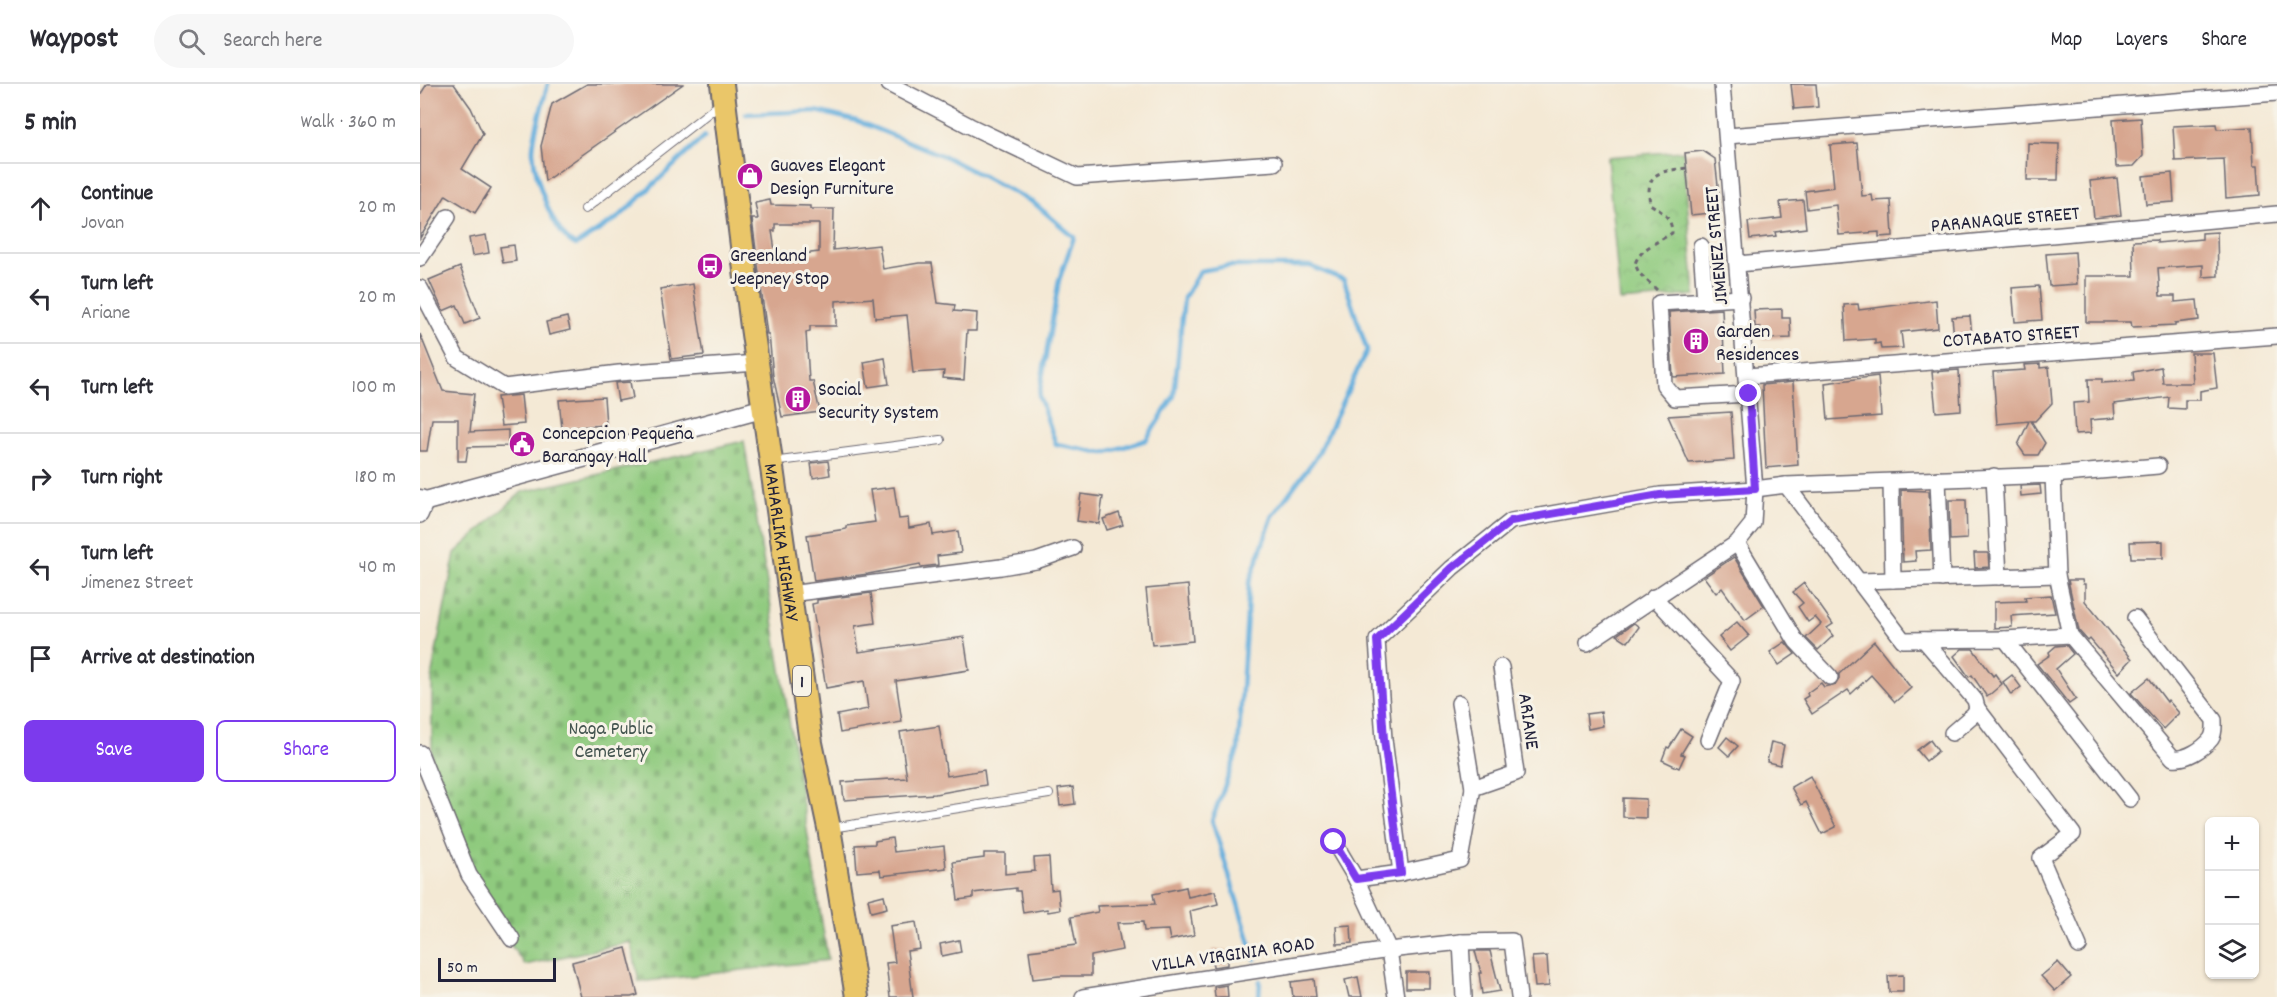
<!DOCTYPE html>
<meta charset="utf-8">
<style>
:root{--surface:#fff;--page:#f7f7f7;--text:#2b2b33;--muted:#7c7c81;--line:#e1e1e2;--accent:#7c3aed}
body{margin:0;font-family:Dekko,sans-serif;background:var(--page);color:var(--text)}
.controls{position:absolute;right:18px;bottom:18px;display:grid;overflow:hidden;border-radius:9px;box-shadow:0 2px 4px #0004}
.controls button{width:54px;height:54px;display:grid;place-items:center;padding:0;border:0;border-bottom:2px solid var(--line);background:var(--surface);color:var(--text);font:30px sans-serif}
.scale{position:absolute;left:18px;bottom:15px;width:118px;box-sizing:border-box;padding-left:6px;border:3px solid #22223b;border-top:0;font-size:16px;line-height:21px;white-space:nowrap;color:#22223b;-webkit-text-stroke:4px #f7f3e8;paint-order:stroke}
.stop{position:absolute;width:18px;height:18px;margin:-14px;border:4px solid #7c3aed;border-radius:50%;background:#fff}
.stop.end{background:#7c3aed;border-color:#fff;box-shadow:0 2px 6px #0008}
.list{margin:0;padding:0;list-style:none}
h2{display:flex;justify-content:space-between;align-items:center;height:78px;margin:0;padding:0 24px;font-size:26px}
h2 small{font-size:20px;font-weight:400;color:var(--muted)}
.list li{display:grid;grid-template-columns:39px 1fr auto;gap:18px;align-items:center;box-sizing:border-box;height:90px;padding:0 24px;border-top:2px solid var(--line)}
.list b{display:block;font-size:22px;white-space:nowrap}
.list p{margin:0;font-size:20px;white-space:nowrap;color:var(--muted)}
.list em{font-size:20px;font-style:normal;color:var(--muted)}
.actions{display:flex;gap:12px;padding:18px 24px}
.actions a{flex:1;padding:14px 0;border:2px solid var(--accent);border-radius:9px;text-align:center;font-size:21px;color:var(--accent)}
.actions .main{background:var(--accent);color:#fff}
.icon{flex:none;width:33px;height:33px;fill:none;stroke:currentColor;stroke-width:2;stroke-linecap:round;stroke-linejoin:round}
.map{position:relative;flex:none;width:1857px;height:913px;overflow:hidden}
header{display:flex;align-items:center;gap:36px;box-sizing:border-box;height:84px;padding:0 30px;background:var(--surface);border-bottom:2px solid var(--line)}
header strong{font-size:28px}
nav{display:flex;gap:33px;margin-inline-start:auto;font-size:21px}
.search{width:420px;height:54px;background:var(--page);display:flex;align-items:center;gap:15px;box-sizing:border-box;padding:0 21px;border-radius:33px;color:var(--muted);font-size:22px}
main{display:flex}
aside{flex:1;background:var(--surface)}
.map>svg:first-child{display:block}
.cemetery{fill:url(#cemetery-stones);stroke:#58765c;stroke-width:1.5}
.park{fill:url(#park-crowns);stroke:#58765c;stroke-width:1.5}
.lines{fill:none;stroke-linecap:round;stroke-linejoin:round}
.stream{stroke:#65afdd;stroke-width:4.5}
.building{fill:#d7a68f;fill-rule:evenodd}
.service-casing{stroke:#6c6871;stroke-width:10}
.minor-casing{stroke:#6c6871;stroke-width:18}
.tertiary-casing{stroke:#6c6871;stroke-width:21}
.primary-casing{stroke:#6c6871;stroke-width:26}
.path{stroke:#6c6871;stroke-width:3;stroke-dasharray:4.5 4.5;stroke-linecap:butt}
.service{stroke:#fff;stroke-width:8}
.minor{stroke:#fff;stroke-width:15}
.tertiary{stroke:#fff;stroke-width:18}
.primary{stroke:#eac669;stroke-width:22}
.route{stroke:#7c3aed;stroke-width:8}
.labels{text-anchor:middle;stroke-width:6;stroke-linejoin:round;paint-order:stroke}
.shield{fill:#f7f3e8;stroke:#62616f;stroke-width:1.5}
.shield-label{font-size:18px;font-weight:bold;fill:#22223b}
.poi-label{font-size:20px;fill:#22223b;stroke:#f7f3e8;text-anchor:start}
.street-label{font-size:20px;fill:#22223b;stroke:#f7f3e8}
.park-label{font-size:20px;fill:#43544f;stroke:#f7f3e8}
</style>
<header>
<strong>Waypost</strong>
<div class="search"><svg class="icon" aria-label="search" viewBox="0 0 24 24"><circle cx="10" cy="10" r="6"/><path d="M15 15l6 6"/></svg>Search here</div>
<nav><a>Map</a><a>Layers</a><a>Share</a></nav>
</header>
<main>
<aside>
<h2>5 min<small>Walk · 360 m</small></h2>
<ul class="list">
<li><svg class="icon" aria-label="ahead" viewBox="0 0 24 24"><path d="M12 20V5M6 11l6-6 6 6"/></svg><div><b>Continue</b><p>Jovan</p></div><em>20 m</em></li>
<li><svg class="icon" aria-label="left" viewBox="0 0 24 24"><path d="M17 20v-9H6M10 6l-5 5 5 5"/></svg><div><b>Turn left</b><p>Ariane</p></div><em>20 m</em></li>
<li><svg class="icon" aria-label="left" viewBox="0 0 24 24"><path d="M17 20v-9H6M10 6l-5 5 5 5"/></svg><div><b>Turn left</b></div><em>100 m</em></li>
<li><svg class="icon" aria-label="right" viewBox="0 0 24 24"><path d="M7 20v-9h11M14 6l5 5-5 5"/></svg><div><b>Turn right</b></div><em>180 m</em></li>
<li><svg class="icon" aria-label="left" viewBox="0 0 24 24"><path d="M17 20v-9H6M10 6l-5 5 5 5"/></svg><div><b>Turn left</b><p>Jimenez Street</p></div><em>40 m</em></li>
<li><svg class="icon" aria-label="arrive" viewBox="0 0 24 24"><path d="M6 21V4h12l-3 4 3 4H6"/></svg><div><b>Arrive at destination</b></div></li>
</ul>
<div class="actions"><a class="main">Save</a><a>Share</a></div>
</aside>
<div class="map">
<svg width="1857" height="913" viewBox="0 0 1857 913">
<defs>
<pattern id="cemetery-stones" width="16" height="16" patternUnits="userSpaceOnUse" patternTransform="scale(1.5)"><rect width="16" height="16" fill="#8fca7e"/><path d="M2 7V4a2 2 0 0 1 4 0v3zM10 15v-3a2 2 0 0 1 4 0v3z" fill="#7bad6e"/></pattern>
<pattern id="park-crowns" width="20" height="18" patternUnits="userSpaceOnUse" patternTransform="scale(1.5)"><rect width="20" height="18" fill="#8fca7e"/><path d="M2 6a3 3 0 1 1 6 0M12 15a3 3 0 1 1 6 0" fill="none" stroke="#7bad6e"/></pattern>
</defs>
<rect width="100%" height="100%" fill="#f7f3e8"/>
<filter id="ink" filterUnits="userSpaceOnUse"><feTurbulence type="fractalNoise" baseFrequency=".0167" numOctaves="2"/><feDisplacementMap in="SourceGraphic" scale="12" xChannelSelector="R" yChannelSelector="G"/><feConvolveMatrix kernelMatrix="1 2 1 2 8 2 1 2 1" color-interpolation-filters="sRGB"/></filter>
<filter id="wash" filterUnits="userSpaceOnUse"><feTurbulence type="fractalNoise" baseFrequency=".008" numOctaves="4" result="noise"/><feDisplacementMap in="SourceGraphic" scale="24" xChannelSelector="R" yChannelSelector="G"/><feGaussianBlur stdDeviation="1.35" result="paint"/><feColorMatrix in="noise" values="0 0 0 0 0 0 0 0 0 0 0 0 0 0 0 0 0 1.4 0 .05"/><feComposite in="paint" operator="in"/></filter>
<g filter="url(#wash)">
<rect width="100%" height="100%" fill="#f4e9d5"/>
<!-- cemetery -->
<polygon class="cemetery" points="324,357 408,876 219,898 211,858 105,881 51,806 12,683 12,589 35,469 102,408"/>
<!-- park -->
<polygon class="park" points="1263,67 1275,211 1200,217 1187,73"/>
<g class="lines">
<!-- stream -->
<g class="stream">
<path d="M128,0C124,15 112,55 113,68C115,94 132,150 156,161L199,133L285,52"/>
<polyline points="326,30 396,27 437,37 526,73 614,119 654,153 639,196 619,312 636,360 684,369 726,356 754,312 764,214 780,187 808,182 890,182 924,196 947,266 897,372 853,431 829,499 818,666 792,736 835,875"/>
<polyline points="839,913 840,897"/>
</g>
</g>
<g id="blocks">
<!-- building -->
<g class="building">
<polygon points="7,0 34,0 51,24 63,50 42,85 71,104 55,129 26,111 0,154 0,11"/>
<polygon points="167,0 263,0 125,97 121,62 132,20"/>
<polygon points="1371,0 1396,0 1398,23 1374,25"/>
<polygon points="1721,34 1723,72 1714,82 1696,83 1693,36"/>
<polygon points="1796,40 1797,45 1832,43 1834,81 1838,81 1840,111 1806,114 1804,75 1755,77 1753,42"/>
<polygon points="1437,59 1442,112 1452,111 1453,117 1471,116 1473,152 1459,153 1459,148 1419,151 1416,121 1387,125 1385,107 1414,103 1410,61"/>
<polygon points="1608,59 1639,60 1638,96 1607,96"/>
<polygon points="1283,67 1295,75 1301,128 1271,131 1265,69"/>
<polygon points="1752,89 1754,118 1726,120 1723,92"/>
<polygon points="1697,94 1701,131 1674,134 1670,97"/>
<path d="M350,116L351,121L390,122V125H414L413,166L459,161L463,185L499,179H512L518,219L535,221L534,227L557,229L556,247H547L544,296L523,294L524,287L493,289L487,231L455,234L453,214L416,217V242H390V247L386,248L389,297H393L400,328L362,333L353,292L349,250H347L332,135H338L335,119ZM355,140H399V168L356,173L352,147H355Z"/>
<polygon points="1383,116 1386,144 1355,148 1356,152 1330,155 1328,138 1362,134 1360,118"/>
<polygon points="1797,148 1798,192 1783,193 1783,181 1738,184 1740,212 1755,212 1755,218 1777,216 1779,236 1755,239 1755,241 1712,243 1711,238 1666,238 1666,192 1714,192 1713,157 1737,156 1737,159 1782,155 1782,149"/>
<polygon points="66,151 69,169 52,172 49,154"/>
<polygon points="94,161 96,177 83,179 80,163"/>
<polygon points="1655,168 1657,200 1629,202 1626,170"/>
<polygon points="40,183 60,234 45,240 37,221 23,227 9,196"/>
<polygon points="273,200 284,271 251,275 240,205"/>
<polygon points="1619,202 1622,236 1595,238 1592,204"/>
<polygon points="1516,216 1518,244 1481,248 1483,264 1461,265 1460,259 1455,260 1455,255 1426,257 1424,221 1438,220 1439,226"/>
<polygon points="1302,225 1305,290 1253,293 1249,228"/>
<polygon points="1362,225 1362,234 1370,234 1371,254 1341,255 1340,243 1335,243 1334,226"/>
<polygon points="1550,232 1552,252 1534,254 1532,233"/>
<polygon points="147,233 150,246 129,251 126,238"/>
<polygon points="0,250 23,307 54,310 50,348 88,346 88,362 48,363 46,377 38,377 38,335 12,335 7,367 0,367"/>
<polygon points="1771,269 1793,269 1797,304 1780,307 1780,316 1765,316 1765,325 1748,324 1749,313 1694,320 1695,334 1670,336 1671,349 1655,350 1653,319 1669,318 1668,295 1682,295 1682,299 1714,297 1713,288 1741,283 1743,299 1773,299"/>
<polygon points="465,274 469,300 448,303 444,278"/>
<polygon points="1620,280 1620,284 1629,283 1632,319 1615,337 1611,337 1625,359 1618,371 1605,371 1598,361 1609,337 1577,340 1573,288 1605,286 1604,281"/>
<polygon points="1539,286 1541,326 1516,328 1512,288"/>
<polygon points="1458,292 1461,332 1408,336 1405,299"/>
<polygon points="210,298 213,314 198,317 195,299"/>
<polygon points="1373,298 1378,381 1346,384 1342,301"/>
<polygon points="101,311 104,340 81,342 77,313"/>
<polygon points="184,313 186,341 142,344 139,316"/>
<polygon points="1311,328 1314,376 1269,379 1248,332"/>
<polygon points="408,377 410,391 393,394 391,379"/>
<polygon points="1620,401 1621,410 1601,412 1600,402"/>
<polygon points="474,403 479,435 488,434 489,444 511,440 513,451 538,447 541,469 517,472 518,481 501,483 500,480 448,490 394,497 387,451 426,445 426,442 455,438 450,406"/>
<polygon points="1481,406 1509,407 1511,466 1495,467 1496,477 1483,478"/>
<polygon points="661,410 683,413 679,440 657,437"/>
<polygon points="1529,416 1546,416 1547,455 1530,456"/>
<polygon points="699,429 703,441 687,446 683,435"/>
<polygon points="1743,457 1743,474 1711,474 1710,458"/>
<polygon points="1554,469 1568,469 1569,483 1555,484"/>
<polygon points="1314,473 1344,522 1325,536 1302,504 1296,509 1284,493"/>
<polygon points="1648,496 1662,496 1663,500 1665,500 1665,517 1712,575 1699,589 1670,555 1668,557 1659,547"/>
<polygon points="1384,499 1413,540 1407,544 1413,552 1398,566 1386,554 1401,540 1395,533 1388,538 1378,523 1383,519 1373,508"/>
<polygon points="768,501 773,557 732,561 726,505"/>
<polygon points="451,509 455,539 435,542 439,568 544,553 549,586 476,597 482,638 420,649 417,631 448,625 444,597 406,604 392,520 397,519 397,516"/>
<polygon points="1631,511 1635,529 1591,532 1592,543 1574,544 1574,518 1606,517 1605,513"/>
<polygon points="1317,538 1329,552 1310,567 1299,553"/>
<polygon points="1214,539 1219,543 1208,558 1197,551"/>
<polygon points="1454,557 1491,604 1475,618 1451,591 1431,610 1428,606 1392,630 1383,615 1388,612 1387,609 1401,599 1404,603 1416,600 1419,595 1419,590"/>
<polygon points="1365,558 1375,570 1359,581 1350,568"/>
<polygon points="1646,561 1653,570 1636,585 1656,615 1649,620 1617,580 1630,571 1629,568 1636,562"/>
<polygon points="1542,565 1553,565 1573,592 1575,590 1582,600 1567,613 1552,591 1549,593 1534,572"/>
<polygon points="1592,591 1601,603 1591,611 1583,598"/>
<polygon points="1729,594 1747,618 1748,616 1759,629 1743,645 1711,609"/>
<polygon points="1181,628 1183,642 1168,645 1166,630"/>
<polygon points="519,642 527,692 564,686 566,701 515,710 424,716 422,698 487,694 480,648"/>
<polygon points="1261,645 1272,652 1261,670 1265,671 1259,684 1242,676 1247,663 1249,664"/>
<polygon points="1307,653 1318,662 1309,672 1299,663"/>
<polygon points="1510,656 1518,667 1506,677 1497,666"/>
<polygon points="1351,658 1364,661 1360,681 1347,678"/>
<polygon points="1390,692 1416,743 1402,750 1386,718 1381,721 1371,703"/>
<polygon points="653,703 655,720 640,722 638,705"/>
<polygon points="1203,714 1226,715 1226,734 1203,733"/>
<polygon points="472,754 474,768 524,762 526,784 461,792 460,786 437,788 435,761 455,760 455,757"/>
<polygon points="564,769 585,769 585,790 615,787 614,774 629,773 631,806 638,805 640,826 628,828 627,825 603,829 600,807 596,807 596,804 553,809 553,814 538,816 533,778 564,774"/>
<polygon points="766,803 768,813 795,807 798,820 770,827 774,851 750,856 748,846 724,847 723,838 697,839 702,866 671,872 671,892 639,892 613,895 609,867 656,861 651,833 678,828 677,822 735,820 733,810"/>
<polygon points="464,811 467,824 451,828 448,815"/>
<polygon points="496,838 500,865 487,867 493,913 470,913 466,879 475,878 470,842"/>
<polygon points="931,841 932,859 917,860 916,842"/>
<polygon points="539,856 541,868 522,872 520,860"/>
<polygon points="206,864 218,911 211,913 161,913 152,878"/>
<polygon points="792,866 807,866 807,881 793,883"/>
<polygon points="1055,867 1070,867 1080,907 1062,910 1059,889 1061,889"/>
<polygon points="1127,872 1129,902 1115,903 1112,873"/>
<polygon points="1638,878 1651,893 1635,907 1621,892"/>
<rect x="986" y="888" width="23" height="16"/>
<polygon points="1483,891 1483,908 1469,908 1468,892"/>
<polygon points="938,893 942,913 929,913 925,896"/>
<polygon points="894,895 896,913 873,913 871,898"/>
<polygon points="807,901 808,913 795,913 794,903"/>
</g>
</g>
</g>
<g filter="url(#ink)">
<use href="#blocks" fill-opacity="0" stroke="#6c6871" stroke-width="1.5"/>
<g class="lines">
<defs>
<g id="service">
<polyline points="165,125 301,19"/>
<polyline points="352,378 521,356"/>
<polyline points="411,744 629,710"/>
</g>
<g id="minor">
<polyline points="469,0 550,42 657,93 854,79"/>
<polyline points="1307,52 1857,9"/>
<polyline points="1281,162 1285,217"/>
<polyline points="0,174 28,133"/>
<polyline points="1318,180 1857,130"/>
<polyline points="0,204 37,274 84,303 199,289 337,279"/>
<polyline points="1321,214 1239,219 1244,301 1255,314 1329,310"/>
<polyline points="1327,292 1857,252"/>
<polyline points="1633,391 1738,382"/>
<polyline points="1574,392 1579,493"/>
<polyline points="1518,395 1522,495"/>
<polyline points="1471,398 1473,496"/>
<path d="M1366,401L1633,391L1637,491L1650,551L1753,674C1766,676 1783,665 1791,655C1795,649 1794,642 1794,636L1715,534"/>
<polyline points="0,431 6,417"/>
<polyline points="1317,459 1376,557 1410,593"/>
<polyline points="1440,497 1637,491"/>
<polyline points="369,510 581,483 616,477 653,464"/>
<polyline points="1234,513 1312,597 1288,656"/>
<polyline points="1585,555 1650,551"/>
<polyline points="1504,556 1555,616 1557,624 1554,630 1532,649"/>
<polyline points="1167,559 1317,459 1333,439 1335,405 1302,0"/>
<polyline points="1039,619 1053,704"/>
<polyline points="1557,624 1653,750 1621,774 1659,862"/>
<polyline points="0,669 49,791 92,855"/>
<polyline points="914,758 936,795 969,866 976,913"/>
<polyline points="981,789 964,655 957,556 1032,484 1091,437 1240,411 1335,405 1366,401 1483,556 1585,555 1710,715"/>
<polyline points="936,795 981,789 1040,776 1053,704 1096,689 1081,583"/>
<polyline points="1041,858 1044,913"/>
<polyline points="663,913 969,866 1041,858 1092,857 1099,913"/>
</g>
<polyline id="tertiary" points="0,415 6,417 345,324"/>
<g id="primary">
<path id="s1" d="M302,0L332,243L391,659L409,744L437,913"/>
</g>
</defs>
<!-- service casing -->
<use href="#service" class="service-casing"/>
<!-- minor casing -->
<use href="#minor" class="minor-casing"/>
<!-- tertiary casing -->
<use href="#tertiary" class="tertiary-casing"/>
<!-- primary casing -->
<use href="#primary" class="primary-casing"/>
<!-- path -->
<path class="path" d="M1237,206L1219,189L1215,180C1219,165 1240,157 1252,149C1252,133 1242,128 1230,120C1225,87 1239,88 1267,84"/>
<!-- service -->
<use href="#service" class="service"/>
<!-- minor -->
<use href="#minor" class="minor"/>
<!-- tertiary -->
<use href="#tertiary" class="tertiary"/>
<!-- primary -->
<use href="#primary" class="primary"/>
</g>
</g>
<g class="lines" filter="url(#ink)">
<!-- route -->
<polyline class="route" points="914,758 936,795 981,789 964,655 957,556 1032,484 1091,437 1240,411 1335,405 1329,310"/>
</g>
<!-- icons -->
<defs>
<symbol id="shop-disc" viewBox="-11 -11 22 22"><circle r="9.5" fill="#b5179e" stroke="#f7f3e8"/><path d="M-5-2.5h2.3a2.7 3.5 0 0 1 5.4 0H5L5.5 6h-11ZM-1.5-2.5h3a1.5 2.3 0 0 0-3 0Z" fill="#fff"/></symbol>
<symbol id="bus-disc" viewBox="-11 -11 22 22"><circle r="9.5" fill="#b5179e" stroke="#f7f3e8"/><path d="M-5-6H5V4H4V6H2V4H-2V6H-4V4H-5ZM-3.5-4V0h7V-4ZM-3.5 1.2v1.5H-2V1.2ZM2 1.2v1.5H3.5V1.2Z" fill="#fff"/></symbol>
<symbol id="building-disc" viewBox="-11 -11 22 22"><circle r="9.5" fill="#b5179e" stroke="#f7f3e8"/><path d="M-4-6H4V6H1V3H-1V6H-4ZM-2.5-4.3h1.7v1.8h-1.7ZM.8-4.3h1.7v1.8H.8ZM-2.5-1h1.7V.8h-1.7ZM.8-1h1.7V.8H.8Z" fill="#fff"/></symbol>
<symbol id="civic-disc" viewBox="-11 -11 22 22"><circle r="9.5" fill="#b5179e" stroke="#f7f3e8"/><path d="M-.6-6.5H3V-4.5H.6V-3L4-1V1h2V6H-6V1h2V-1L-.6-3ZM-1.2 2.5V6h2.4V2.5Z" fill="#fff"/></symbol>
</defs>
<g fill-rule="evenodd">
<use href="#shop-disc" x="315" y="77" width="30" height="30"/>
<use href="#bus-disc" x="275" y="167" width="30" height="30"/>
<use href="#building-disc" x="1261" y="242" width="30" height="30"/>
<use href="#building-disc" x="363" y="300" width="30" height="30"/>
<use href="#civic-disc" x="87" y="345" width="30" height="30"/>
</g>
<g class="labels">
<!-- shield labels -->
<rect class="shield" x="373" y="582" width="18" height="30" rx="4.5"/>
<g class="shield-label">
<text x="382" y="603">1</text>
</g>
<!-- poi labels -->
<g class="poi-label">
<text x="350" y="87">Guaves Elegant<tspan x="350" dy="23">Design Furniture</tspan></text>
<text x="310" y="177">Greenland<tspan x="310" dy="23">Jeepney Stop</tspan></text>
<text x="1296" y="253">Garden<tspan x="1296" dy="23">Residences</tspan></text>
<text x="398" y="311">Social<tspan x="398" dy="23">Security System</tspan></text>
<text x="122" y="355">Concepcion Pequeña<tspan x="122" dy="23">Barangay Hall</tspan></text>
</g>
<!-- street labels -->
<g class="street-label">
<text transform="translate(1585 134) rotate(-5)" y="7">PARANAQUE STREET</text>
<text transform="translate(1295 162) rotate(-95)" y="7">JIMENEZ STREET</text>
<text transform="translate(1591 251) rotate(-4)" y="7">COTABATO STREET</text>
<text dy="7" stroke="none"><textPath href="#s1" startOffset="462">MAHARLIKA HIGHWAY</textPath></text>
<text transform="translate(1110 637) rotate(82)" y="7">ARIANE</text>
<text transform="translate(813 869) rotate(-8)" y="7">VILLA VIRGINIA ROAD</text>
</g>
<!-- park labels -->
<g class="park-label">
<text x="191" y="650">Naga Public<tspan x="191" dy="23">Cemetery</tspan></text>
</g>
</g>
</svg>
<div class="controls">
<button>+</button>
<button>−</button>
<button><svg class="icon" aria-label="layers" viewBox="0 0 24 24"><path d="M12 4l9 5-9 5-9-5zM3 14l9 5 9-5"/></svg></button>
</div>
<div class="scale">50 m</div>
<div class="stop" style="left:914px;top:758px"></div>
<div class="stop end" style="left:1329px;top:310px"></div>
</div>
</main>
